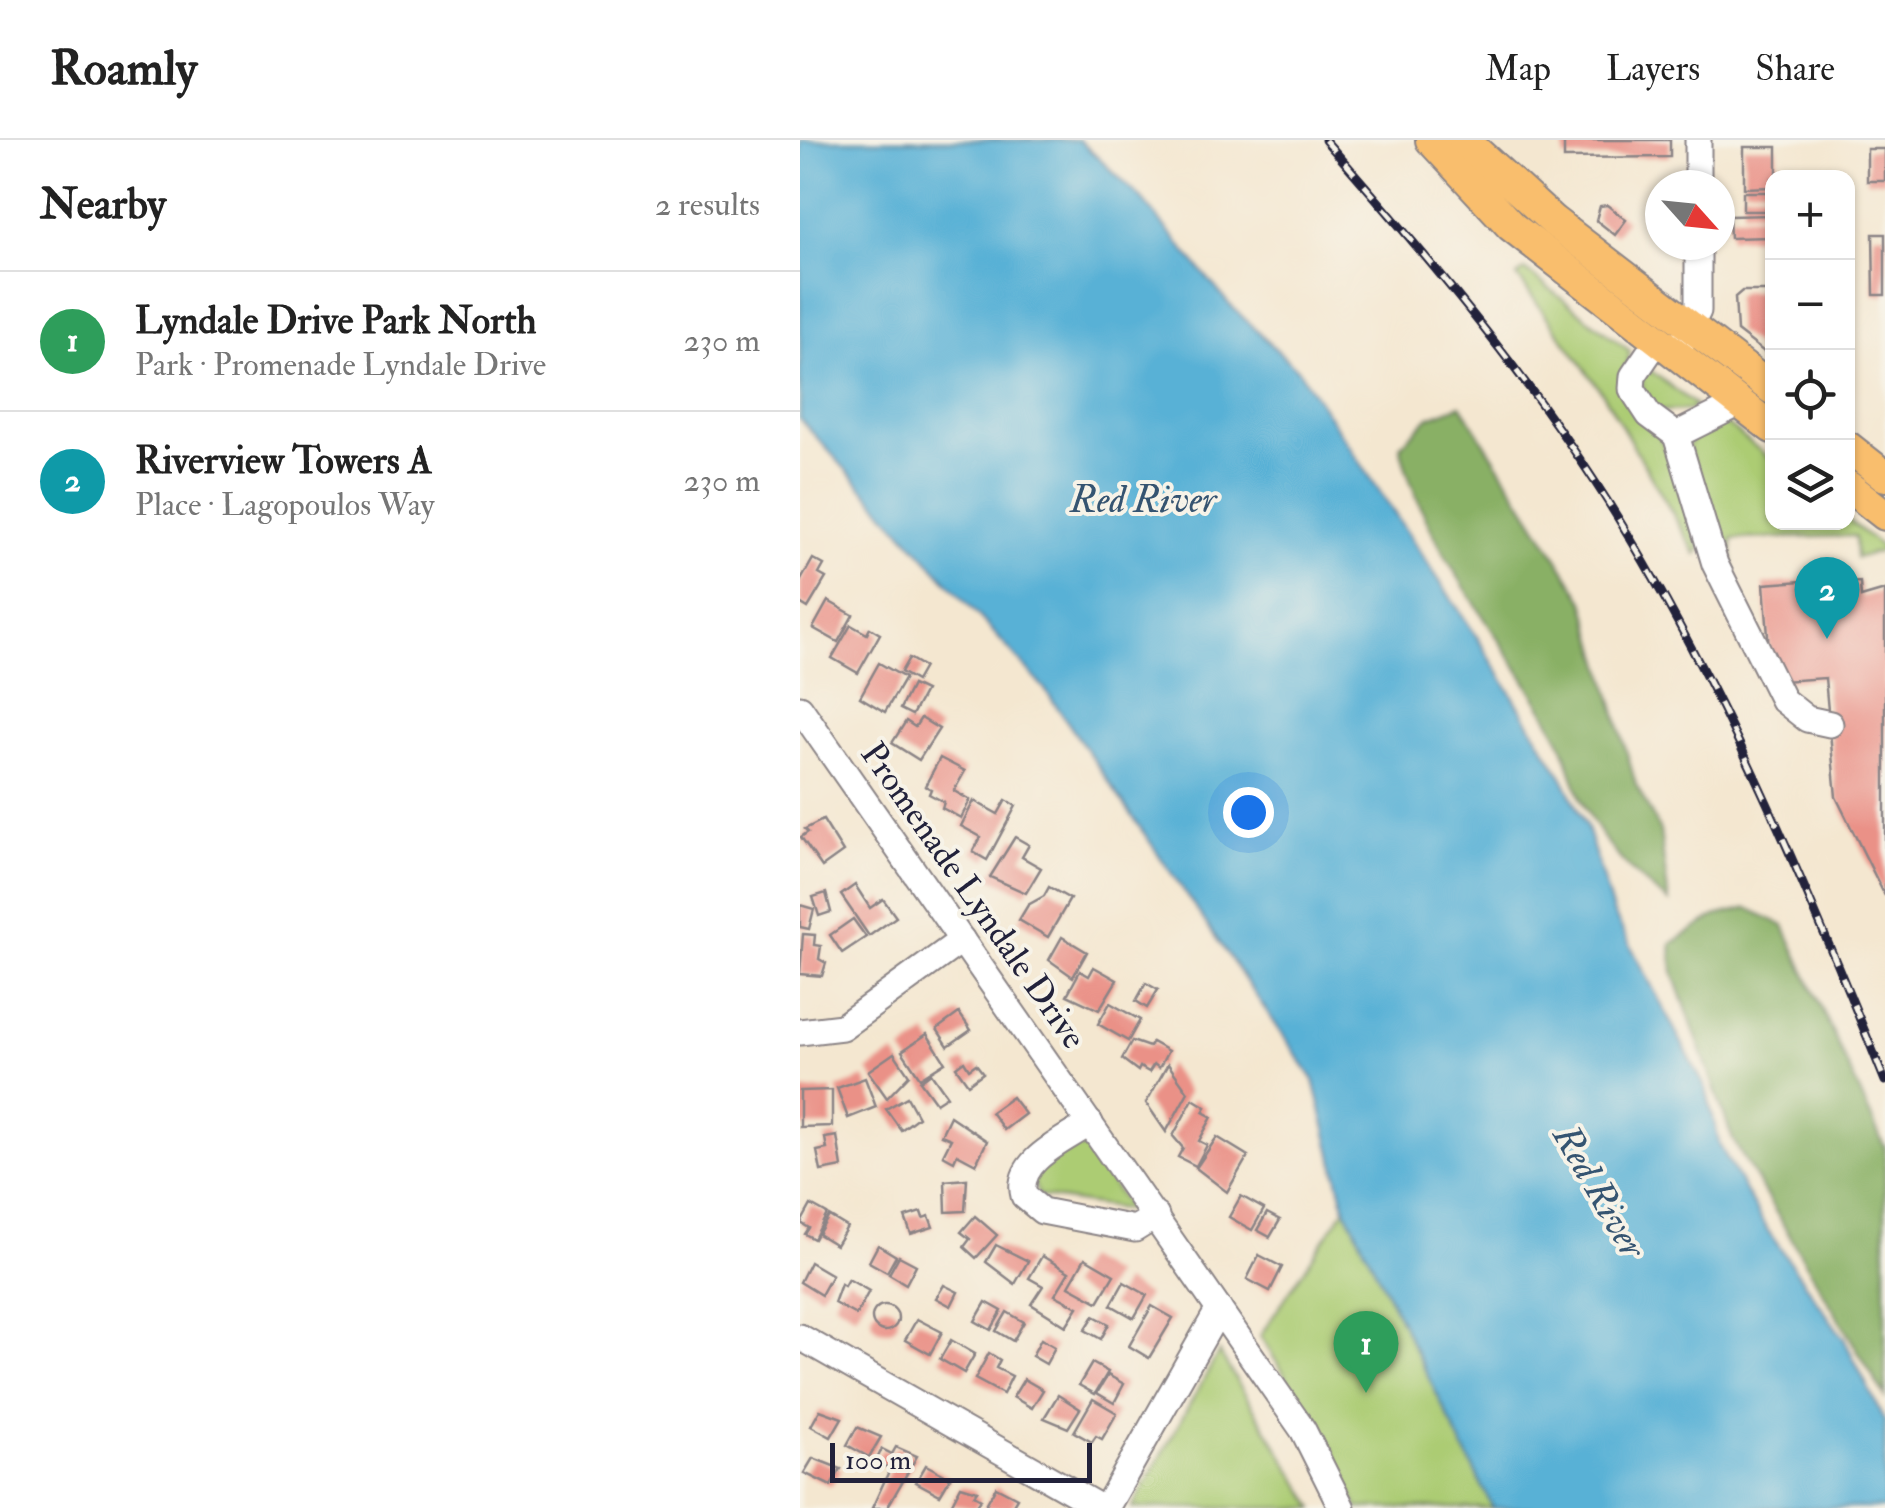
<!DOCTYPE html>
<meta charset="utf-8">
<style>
:root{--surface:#fff;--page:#f2f2f2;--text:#222;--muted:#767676;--line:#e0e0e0;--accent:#0b8043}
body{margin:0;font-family:"IM FELL Double Pica",serif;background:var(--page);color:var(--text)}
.controls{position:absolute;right:30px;top:30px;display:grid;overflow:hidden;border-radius:20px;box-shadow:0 2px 8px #0004}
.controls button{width:90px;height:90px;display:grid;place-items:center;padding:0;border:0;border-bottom:2px solid var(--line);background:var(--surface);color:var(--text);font:50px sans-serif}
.compass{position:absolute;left:845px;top:30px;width:90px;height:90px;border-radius:50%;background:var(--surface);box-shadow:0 2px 8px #0004;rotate:117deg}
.scale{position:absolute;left:30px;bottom:25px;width:262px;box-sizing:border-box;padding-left:10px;border:5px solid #22223b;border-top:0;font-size:28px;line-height:35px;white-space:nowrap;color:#22223b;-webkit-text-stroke:8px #f7f3e8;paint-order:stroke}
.you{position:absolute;left:448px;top:672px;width:35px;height:35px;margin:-25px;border:8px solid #fff;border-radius:50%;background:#1a73e8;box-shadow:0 0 0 15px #1a73e833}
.badge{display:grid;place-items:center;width:65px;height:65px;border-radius:50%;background:var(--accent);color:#fff;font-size:32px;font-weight:700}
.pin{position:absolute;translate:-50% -82px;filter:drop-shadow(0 2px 5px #0008)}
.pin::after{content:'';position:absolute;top:52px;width:35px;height:30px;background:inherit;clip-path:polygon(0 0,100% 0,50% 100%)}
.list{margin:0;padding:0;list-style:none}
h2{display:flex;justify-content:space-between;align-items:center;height:130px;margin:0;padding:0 40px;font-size:42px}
h2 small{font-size:32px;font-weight:400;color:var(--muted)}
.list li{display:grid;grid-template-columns:65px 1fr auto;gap:30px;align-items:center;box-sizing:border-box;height:140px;padding:0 40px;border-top:2px solid var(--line)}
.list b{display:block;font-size:38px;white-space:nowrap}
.list p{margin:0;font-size:32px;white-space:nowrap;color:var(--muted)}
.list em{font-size:32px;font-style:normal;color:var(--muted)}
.icon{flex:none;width:55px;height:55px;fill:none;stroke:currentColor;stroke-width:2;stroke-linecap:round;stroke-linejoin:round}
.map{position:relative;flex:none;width:1085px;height:1368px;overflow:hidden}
header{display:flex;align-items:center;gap:60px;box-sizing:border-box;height:140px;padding:0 50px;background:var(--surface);border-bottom:2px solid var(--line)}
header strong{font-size:48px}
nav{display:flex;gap:55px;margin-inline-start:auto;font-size:35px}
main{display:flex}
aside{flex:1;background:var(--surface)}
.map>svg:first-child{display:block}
.green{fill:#accc73;stroke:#677757;stroke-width:2.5}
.forest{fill:#89b065;stroke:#566950;stroke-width:2.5}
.water{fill:#59b1d6;stroke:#3e6a88;stroke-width:2.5}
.building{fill:#ea9187}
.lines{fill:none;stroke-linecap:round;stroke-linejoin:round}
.minor-casing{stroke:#8b8486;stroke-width:29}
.major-casing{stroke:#8b8486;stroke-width:34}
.minor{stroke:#fff;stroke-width:25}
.major{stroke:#f9be6d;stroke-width:30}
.rail-casing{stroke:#22223b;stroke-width:9}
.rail{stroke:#f7f3e8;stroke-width:5;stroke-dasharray:15;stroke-linecap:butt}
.labels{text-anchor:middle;stroke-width:8;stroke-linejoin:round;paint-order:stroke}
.street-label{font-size:35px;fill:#22223b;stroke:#f7f3e8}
.water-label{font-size:38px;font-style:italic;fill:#355471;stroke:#f7f3e8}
</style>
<header>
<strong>Roamly</strong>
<nav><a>Map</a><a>Layers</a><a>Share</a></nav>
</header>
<main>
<aside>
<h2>Nearby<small>2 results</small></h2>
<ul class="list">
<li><span class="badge" style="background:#2e9e5b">1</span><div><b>Lyndale Drive Park North</b><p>Park · Promenade Lyndale Drive</p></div><em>230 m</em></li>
<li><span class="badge" style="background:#0f9aa8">2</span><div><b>Riverview Towers A</b><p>Place · Lagopoulos Way</p></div><em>230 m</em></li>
</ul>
</aside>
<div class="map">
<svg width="1085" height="1368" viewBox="0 0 1085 1368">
<rect width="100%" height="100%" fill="#f7f3e8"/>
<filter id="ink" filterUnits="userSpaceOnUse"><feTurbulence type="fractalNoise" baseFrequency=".01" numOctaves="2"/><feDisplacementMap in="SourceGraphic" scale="20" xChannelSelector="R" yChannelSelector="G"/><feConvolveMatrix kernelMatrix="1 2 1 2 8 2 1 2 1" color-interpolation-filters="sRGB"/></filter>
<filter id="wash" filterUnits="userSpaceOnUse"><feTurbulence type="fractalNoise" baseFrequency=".0048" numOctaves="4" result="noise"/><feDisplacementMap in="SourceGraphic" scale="40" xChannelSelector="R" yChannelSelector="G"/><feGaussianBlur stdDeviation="2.25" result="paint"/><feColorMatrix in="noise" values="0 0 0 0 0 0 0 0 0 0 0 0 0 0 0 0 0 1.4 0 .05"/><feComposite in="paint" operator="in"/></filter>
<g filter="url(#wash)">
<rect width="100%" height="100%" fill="#f4e7d0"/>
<!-- green -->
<g class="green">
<polygon points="725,130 830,211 825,236 866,309 901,409 896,414 804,255 717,136"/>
<polygon points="846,227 895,265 891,270 861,271 844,259 841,234"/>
<polygon points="925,283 972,320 972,382 1048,380 1085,410 1056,418 1055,396 932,399 933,424 923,415 888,307 893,297"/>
<polygon points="281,999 330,1070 239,1056 233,1042 239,1027"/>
<polygon points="545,1068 693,1368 558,1368 533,1310 460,1196"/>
<polygon points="419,1212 515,1368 332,1368"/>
</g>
<!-- forest -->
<g class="forest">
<path d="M661,265L784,461L836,645L860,691L869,762C833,735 804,707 784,665C773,643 769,616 757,594C706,498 626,415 600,306L629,277Z"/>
<polygon points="948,768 984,786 1085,1008 1085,1257 933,1000 873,832 871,804 915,776"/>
</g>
<!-- water -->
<polygon class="water" points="0,0 279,0 342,59 429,164 499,231 677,497 763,638 787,688 813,772 906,949 920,1006 966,1088 1044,1199 1085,1282 1085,1368 693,1368 545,1068 514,940 244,548 0,279"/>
<g id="blocks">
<!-- building -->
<g class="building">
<polygon points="764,0 870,0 870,17 764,18"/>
<polygon points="944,7 977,7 977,38 972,38 972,47 944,48"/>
<rect x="1067" y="9" width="18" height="32"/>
<rect x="943" y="52" width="29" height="19"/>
<polygon points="807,65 826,80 815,95 796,80 800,66"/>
<polygon points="972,75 972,97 930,98 929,76"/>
<polygon points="1073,94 1085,94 1085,155 1074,155"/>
<polygon points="942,151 972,151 972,218 937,191 935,157"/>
<polygon points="13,419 24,425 19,434 26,438 8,468 0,463 0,442"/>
<polygon points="1015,440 1016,460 1037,458 1036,444 1060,442 1061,457 1085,450 1085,756 1036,657 1025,538 982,541 969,509 964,444"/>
<polygon points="28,461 53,475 38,502 13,488"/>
<polygon points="51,485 67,494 70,488 80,494 58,533 32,518"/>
<polygon points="109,518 124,527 116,541 101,532"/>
<polygon points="79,523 105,538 85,572 60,557"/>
<polygon points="112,545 125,551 112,575 100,569"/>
<polygon points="121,578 139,589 119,620 92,603 106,581 115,587"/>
<polygon points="140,618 165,631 154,651 170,660 161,678 142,668 144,662 129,654 131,649 125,646"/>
<polygon points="206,660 216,666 187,720 173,712 181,697 161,686 174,661 198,674"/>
<polygon points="23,680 43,712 22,727 1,697 8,692 5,689"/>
<polygon points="215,697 229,705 222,717 241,728 226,753 190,737"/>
<polygon points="55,745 70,768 83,759 96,777 69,796 41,755"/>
<polygon points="249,747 270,759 248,797 219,780 228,765 244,756"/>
<polygon points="26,753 31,772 19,776 13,757"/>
<polygon points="0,765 14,769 9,789 0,787"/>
<polygon points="53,779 66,797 42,813 30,795"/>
<polygon points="3,794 15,795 14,805 21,806 19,819 26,823 22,836 0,834"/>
<polygon points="262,797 287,812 273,837 249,820"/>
<polygon points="294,827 317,840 299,870 267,855 280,831 289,836"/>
<polygon points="346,843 358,850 347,868 336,861"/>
<polygon points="310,863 340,880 328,901 298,884"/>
<polygon points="159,873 171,890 148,906 137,889"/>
<polygon points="127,894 145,922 120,938 102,911"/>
<polygon points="332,901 349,907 352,902 368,911 359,928 354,924 349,932 340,927 338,931 322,919"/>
<polygon points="94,913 109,935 87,958 68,931"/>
<polygon points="164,921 169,929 176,924 183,933 168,944 156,927"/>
<polygon points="368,924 388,952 366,992 346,963"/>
<polygon points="131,933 147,956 136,963 120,941"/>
<polygon points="65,938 76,967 48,978 37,948"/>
<polygon points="32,950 32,986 0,987 0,951"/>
<polygon points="107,957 118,977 101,990 86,969"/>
<polygon points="212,957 225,974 204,990 191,972"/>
<polygon points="393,959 406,967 403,972 412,977 399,1001 407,1005 396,1026 378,1017 383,1008 373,996"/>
<polygon points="150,976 187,1001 176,1024 157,1014 154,1021 143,1015 151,999 141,995"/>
<polygon points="37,996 42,1027 21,1031 17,1011 27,1009 25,998"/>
<polygon points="417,997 448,1016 427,1052 396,1028"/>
<polygon points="167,1039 165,1071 146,1072 145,1041"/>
<polygon points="441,1056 464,1069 452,1090 429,1077"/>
<polygon points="11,1065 27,1074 14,1099 5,1094 9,1088 1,1083"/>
<polygon points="121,1072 123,1078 129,1076 133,1087 111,1094 105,1077"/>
<polygon points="467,1073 480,1080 470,1097 457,1090"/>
<polygon points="29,1076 47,1087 36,1105 18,1094"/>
<polygon points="175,1076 197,1095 176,1118 164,1107 170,1099 161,1092"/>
<polygon points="78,1105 96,1116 87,1132 69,1122"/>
<polygon points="196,1105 228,1121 215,1144 186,1122"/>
<polygon points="459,1115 482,1127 470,1151 447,1139"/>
<polygon points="99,1116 116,1125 106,1144 89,1134"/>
<polygon points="242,1116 269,1132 255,1155 278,1167 266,1186 231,1164 243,1146 229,1138"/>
<polygon points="285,1118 314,1135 298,1162 269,1146"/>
<polygon points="10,1122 32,1135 21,1155 0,1142"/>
<polygon points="48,1139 69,1151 56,1175 34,1163 41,1144 44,1146"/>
<polygon points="324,1142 347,1155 334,1178 311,1165"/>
<polygon points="144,1145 158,1152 151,1166 136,1158"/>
<polygon points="186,1162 202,1171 191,1190 175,1181"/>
<circle cx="85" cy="1178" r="13"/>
<polygon points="352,1166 373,1178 349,1218 329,1206"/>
<polygon points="207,1172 224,1182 213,1201 196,1191"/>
<polygon points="294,1176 309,1184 301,1199 285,1190"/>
<polygon points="117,1179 142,1192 130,1214 105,1200"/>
<polygon points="241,1199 255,1207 246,1224 232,1216"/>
<polygon points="151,1200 175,1214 164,1233 140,1219"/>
<polygon points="189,1213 200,1220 196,1228 212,1236 203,1254 175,1239"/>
<polygon points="292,1223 308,1232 295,1254 279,1245"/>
<polygon points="308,1235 324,1244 314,1263 297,1253"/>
<polygon points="224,1239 243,1250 232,1268 213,1257"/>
<polygon points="258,1255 280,1269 268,1288 244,1278"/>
<polygon points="293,1259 317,1273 302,1299 296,1296 292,1302 274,1292"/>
<polygon points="20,1270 42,1278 31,1297 11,1286"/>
<polygon points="57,1287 81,1297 69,1317 47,1305"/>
<polygon points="96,1307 117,1316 87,1368 72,1368 90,1329 76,1321 82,1309 92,1314"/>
<polygon points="13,1318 41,1329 31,1346 4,1333"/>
<polygon points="126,1325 150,1338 140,1355 116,1342"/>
<polygon points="161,1346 177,1351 174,1355 181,1359 175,1368 151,1365"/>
<polygon points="196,1347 217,1358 211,1368 184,1368"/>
</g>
</g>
</g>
<g filter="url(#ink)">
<use href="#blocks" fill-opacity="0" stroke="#8b8486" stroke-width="2.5"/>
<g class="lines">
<defs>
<g id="minor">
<polyline points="898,0 898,45"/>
<polyline points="857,201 833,236 832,249 849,275 876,295 940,263"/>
<polyline points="883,201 898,171 898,105"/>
<polyline points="876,295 915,424 983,560 1007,579 1030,584"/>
<polyline points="0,568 503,1290 542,1368"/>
<polyline points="0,892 42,887 162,800"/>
<path d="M290,983C266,1000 214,1020 224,1056L242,1071L335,1089L356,1076"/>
<polyline points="0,1197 301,1368"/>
<polyline points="306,1368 419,1169"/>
</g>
<g id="major">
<polyline points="631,0 711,86 972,288"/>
<polyline points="664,0 753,81 972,249"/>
<polyline points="1048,307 1085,336"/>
<polyline points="1048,346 1085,375"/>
</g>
</defs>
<!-- minor casing -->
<use href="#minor" class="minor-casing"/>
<!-- major casing -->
<use href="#major" class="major-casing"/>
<!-- minor -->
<use href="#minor" class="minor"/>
<!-- major -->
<use href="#major" class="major"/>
<defs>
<path id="rail" d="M525,0C634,124 745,255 830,398C932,569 1010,756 1085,941"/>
</defs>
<!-- rail casing -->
<use href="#rail" class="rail-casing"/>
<!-- rail -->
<use href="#rail" class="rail"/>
</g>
</g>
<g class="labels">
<!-- street labels -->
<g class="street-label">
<text transform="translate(174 755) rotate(55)" y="12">Promenade Lyndale Drive</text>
</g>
<!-- water labels -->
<g class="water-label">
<text x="343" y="372">Red River</text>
<text transform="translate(800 1051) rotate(60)" y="13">Red River</text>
</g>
</g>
</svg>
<div class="controls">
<button>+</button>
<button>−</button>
<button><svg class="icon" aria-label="locate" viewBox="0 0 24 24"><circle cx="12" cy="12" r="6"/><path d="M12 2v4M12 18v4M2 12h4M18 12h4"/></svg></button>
<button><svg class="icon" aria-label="layers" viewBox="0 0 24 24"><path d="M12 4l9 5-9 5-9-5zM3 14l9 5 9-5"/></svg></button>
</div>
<svg class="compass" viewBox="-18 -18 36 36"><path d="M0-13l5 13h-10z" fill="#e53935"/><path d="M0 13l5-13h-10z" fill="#767676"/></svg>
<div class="scale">100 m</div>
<div class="you"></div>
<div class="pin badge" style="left:566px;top:1253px;background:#2e9e5b">1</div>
<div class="pin badge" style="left:1027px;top:499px;background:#0f9aa8">2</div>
</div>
</main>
